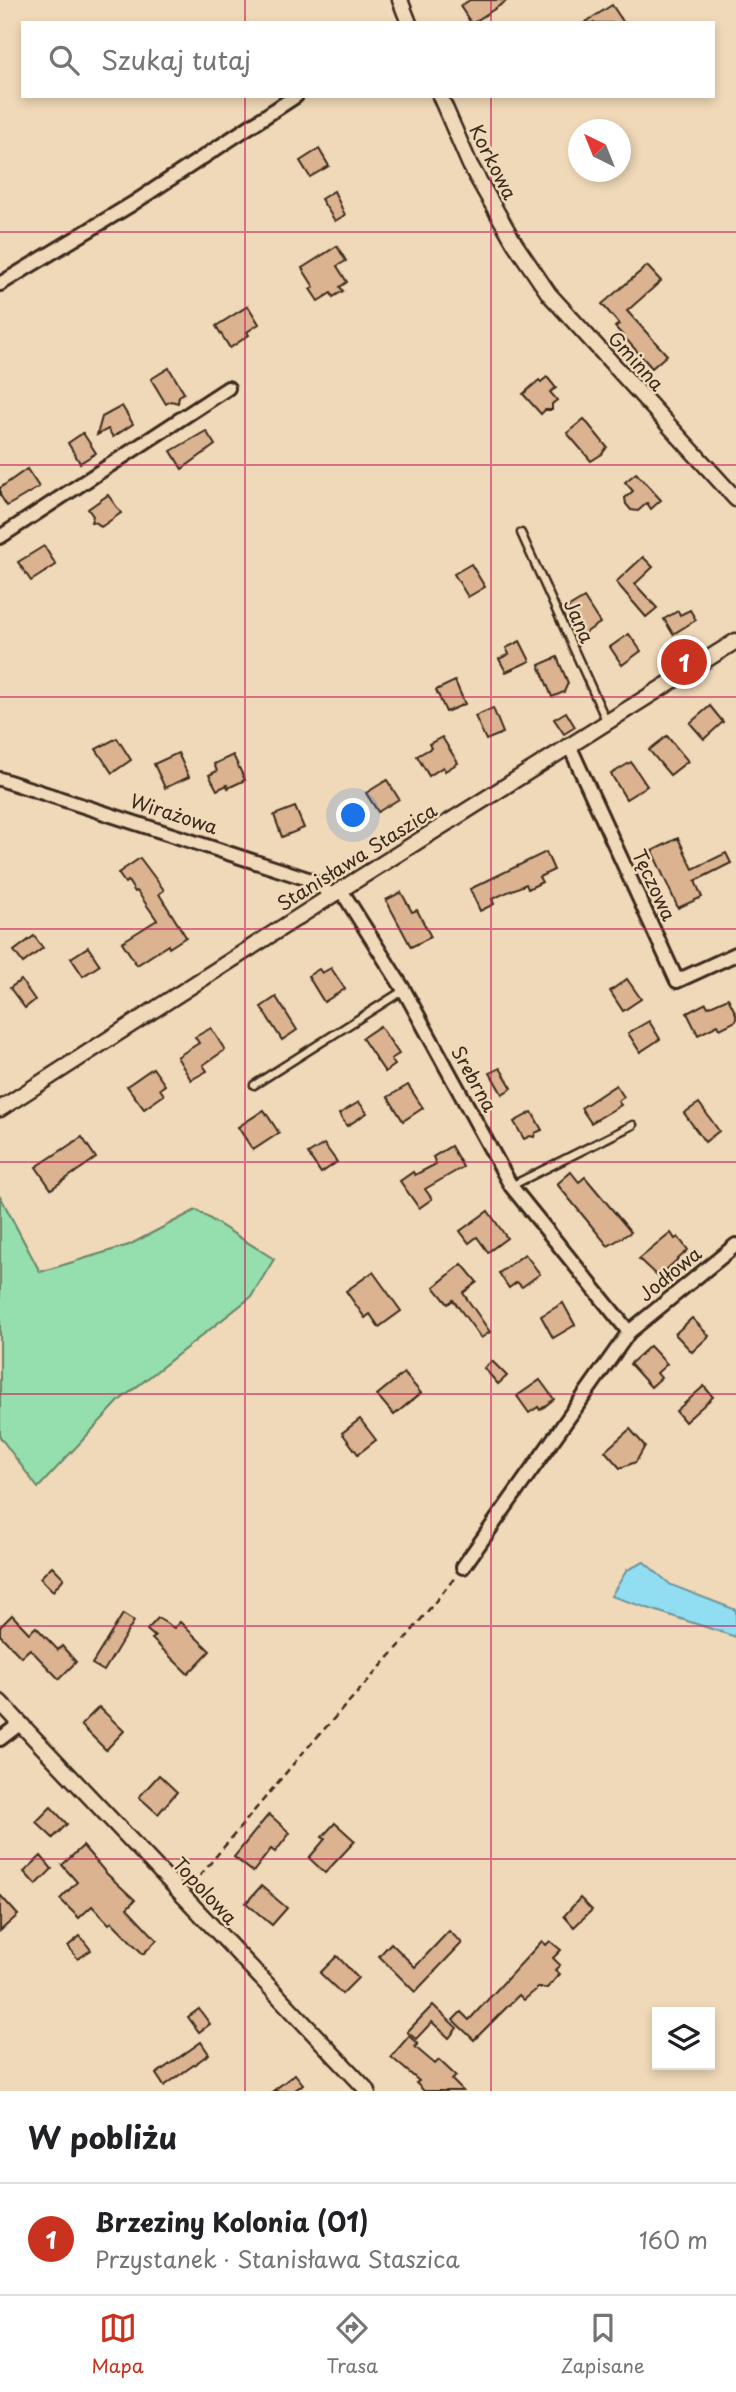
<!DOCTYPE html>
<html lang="pl">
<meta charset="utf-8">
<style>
:root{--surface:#fff;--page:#f6f6f6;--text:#202124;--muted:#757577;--line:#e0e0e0;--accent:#c8321e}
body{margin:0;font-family:"Playpen Sans",sans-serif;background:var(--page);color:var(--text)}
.controls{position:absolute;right:21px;bottom:21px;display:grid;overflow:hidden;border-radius:0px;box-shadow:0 4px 10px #0003}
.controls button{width:63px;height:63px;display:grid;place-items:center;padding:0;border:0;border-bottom:2px solid var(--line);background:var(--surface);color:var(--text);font:35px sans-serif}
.compass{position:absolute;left:568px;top:119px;width:63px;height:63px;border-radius:50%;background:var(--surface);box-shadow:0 4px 10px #0003;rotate:317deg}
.you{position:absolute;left:354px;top:816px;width:24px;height:24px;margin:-18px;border:5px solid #fff;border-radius:50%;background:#1a73e8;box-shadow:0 0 0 10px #1a73e833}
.badge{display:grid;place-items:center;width:46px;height:46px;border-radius:50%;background:var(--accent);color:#fff;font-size:23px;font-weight:700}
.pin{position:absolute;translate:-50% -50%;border:4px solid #fff;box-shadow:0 2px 7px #0006}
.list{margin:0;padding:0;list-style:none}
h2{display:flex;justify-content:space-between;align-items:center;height:91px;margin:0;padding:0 28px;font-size:30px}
h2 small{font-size:23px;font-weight:400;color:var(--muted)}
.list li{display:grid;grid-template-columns:46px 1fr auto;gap:21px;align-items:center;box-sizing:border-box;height:112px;padding:0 28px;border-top:2px solid var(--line)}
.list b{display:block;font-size:26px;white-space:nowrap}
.list p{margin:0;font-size:23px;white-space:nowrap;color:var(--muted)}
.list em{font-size:23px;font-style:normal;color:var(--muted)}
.icon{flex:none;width:38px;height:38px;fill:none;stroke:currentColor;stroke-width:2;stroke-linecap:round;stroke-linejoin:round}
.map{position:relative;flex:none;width:736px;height:2091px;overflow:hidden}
.search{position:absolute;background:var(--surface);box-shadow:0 4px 10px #0003;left:21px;right:21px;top:21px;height:77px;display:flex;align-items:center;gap:18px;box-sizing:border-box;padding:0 24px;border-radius:0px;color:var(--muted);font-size:26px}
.sheet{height:203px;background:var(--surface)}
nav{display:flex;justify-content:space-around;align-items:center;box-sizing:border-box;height:98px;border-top:2px solid var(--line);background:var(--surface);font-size:19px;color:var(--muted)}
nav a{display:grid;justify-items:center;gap:4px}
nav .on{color:var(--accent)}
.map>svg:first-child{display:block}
.green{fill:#95dead;stroke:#688466;stroke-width:2}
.water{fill:#91ddf1;stroke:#6f959d;stroke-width:2}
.building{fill:#dbb390;stroke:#3b2a1e;stroke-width:2}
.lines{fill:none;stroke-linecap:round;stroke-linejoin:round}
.service-casing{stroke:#3b2a1e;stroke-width:11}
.minor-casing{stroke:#3b2a1e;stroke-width:18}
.tertiary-casing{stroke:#3b2a1e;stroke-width:19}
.path{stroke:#3b2a1e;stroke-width:2.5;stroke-dasharray:7 5;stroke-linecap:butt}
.service{stroke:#f0d9b8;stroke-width:6}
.minor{stroke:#f0d9b8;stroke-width:12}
.tertiary{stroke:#f0d9b8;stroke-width:14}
.grid{fill:none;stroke:#c2185b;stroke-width:2;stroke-opacity:0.55}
.labels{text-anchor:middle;stroke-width:5;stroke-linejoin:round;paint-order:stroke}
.street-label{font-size:19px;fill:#3b2a1e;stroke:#f0d9b8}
</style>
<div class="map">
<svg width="736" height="2091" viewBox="0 0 736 2091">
<rect width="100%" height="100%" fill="#f0d9b8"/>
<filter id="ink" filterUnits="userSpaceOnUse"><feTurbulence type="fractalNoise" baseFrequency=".0143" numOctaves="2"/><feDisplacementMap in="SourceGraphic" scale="14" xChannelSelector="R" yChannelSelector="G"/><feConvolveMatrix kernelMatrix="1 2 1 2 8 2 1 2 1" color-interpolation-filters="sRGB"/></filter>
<g filter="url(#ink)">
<!-- green -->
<polygon class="green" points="0,1196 40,1272 129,1245 196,1210 274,1259 251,1297 120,1400 38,1488 0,1437"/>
<!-- water -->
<polygon class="water" points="644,1562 671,1585 736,1610 736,1637 611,1596 627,1570"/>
<!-- building -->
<g class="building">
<polygon points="470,0 508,0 473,23 471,23 460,6"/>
<polygon points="612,5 624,23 584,23"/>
<polygon points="319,149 329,166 310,177 300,161"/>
<polygon points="334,191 345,215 335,221 321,199"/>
<polygon points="337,246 346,261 337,266 347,282 340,287 343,291 333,297 331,293 318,301 310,289 314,287 302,268"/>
<polygon points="647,266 661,281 627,311 667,355 652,368 615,327 619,324 602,304"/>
<polygon points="248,306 259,324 247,332 249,335 230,348 216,326"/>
<polygon points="169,368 184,393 179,396 178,403 171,401 166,404 151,379"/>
<polygon points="547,377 556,388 550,392 557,400 552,404 552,410 545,410 541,414 523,394 539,380 541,382"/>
<polygon points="122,406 133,424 113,437 108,429 97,435 102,417"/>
<polygon points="584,419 607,447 602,454 591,461 567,433"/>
<polygon points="206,431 215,445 182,469 171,451"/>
<polygon points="83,433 96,453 80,463 68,443"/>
<polygon points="27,469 39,487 7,506 0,495 0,488"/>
<polygon points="636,473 661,500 651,509 647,503 638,511 631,510 626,504 625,498 633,491 625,482"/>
<polygon points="108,495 121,513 101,527 97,523 91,522 93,516 88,509"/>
<polygon points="44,546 56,565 31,581 18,562"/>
<polygon points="643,557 653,567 635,584 657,608 646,617 616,582"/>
<polygon points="471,564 485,587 468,597 454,574"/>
<polygon points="584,598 600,623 579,637 566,609"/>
<polygon points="690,610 696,620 673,634 664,619 678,611 680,615"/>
<polygon points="629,634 641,651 622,665 610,647"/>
<polygon points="520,641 530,661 506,672 499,659 509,654 506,648"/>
<polygon points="557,657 568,683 564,692 552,697 539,665"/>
<polygon points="455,681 465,704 446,712 436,690"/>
<polygon points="710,706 723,722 704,739 690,723"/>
<polygon points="493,708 503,733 486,740 475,716"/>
<polygon points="566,712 575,727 564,734 554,719"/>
<polygon points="667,736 688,761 670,775 649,750"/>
<polygon points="442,737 458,763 445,771 443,767 429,776 417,756 431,748 429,744"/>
<polygon points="117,738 131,760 112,773 96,749"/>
<polygon points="178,753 189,777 165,788 154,764"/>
<polygon points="233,755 245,780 228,788 227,785 217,790 209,775 217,771 214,764"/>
<polygon points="631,762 647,786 626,799 611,774"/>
<polygon points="387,780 399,799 378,812 366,793"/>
<polygon points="295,807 304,828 282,837 274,815"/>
<polygon points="678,838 693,869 726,853 731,863 695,881 702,897 678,908 652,851"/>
<polygon points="546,852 554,870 539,877 542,882 528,889 526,884 492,899 494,904 480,911 470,889"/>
<polygon points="140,858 164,890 159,894 186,937 169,948 168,945 137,965 122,942 157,920 137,891 135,892 128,881 125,883 118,873"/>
<polygon points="401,892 412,912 417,910 431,937 411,947 386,900"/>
<polygon points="34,936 43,948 23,963 14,951"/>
<polygon points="88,947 100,965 83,976 71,958"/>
<polygon points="331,968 345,989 324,1002 308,976 319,969 322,973"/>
<polygon points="627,979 641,999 623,1011 610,991"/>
<polygon points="21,980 35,1000 25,1008 10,988"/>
<polygon points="276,997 297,1030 282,1040 261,1007"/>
<polygon points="728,998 736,1014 736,1021 720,1029 718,1025 698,1035 687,1013 706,1003 708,1007"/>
<polygon points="649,1021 660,1039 640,1052 628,1033"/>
<polygon points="380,1026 399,1054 391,1059 395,1065 385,1072 362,1038"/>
<polygon points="211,1028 225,1050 203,1065 207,1071 191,1080 177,1057 199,1043 195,1037"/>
<polygon points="153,1068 165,1085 160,1089 164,1095 144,1109 127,1086"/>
<polygon points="500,1068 512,1088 502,1094 490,1073"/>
<polygon points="408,1085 423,1108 403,1121 388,1097"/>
<polygon points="616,1085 624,1097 618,1101 621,1105 591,1123 581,1108"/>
<polygon points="359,1102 367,1113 347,1126 339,1114"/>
<polygon points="699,1103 719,1131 705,1142 684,1113"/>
<polygon points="264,1110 279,1133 253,1150 238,1127"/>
<polygon points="532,1112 542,1130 535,1133 534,1137 530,1136 524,1139 514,1122"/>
<polygon points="82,1137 96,1158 51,1189 36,1167"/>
<polygon points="324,1144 337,1162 321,1173 308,1154"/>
<polygon points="451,1146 463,1167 425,1189 432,1199 419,1208 400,1181 413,1172 415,1175 436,1164 433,1157"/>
<polygon points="571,1172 579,1182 585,1177 631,1232 608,1246 557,1184"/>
<polygon points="488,1211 507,1238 488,1252 477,1237 469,1243 460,1231"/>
<polygon points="671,1233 675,1239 678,1237 688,1250 658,1277 639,1259"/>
<polygon points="525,1254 540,1274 522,1287 517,1282 509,1288 499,1273"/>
<polygon points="462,1264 477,1282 463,1293 490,1332 481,1338 453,1300 448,1304 434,1287"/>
<polygon points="373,1272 401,1311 379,1327 370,1314 365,1318 346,1291"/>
<polygon points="563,1303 575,1325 553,1338 541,1316"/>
<polygon points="692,1318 709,1336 692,1352 675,1334"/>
<polygon points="650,1346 667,1364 657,1373 661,1378 651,1387 630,1364"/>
<polygon points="492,1361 507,1376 498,1384 484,1368"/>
<polygon points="404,1373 421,1393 394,1415 377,1395"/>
<polygon points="540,1380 554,1399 540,1410 538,1407 529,1413 517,1396"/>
<polygon points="704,1386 713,1397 685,1422 676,1411"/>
<polygon points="360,1419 376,1440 358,1454 342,1433"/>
<polygon points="630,1429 645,1446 636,1462 620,1468 605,1451"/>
<polygon points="52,1566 64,1578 53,1591 40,1578"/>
<polygon points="123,1614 134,1621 104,1671 92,1664"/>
<polygon points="12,1615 29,1633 36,1627 58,1650 62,1646 76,1662 59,1679 30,1649 21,1657 0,1635 0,1627"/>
<polygon points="158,1618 174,1628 180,1622 210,1651 188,1674 152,1639 155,1637 147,1630"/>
<polygon points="99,1707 124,1731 106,1750 81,1725"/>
<polygon points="159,1775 177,1792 158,1814 139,1797"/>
<polygon points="51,1807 67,1824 53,1838 36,1822"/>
<polygon points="269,1814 290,1833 275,1852 271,1849 253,1872 234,1857"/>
<polygon points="335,1823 355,1841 325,1873 309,1858 325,1839 322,1837"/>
<polygon points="83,1846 106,1873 135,1900 127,1908 157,1940 143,1954 112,1922 109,1924 92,1906 79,1918 60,1899 77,1882 62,1865"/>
<polygon points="41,1856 52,1869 36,1885 24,1872"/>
<polygon points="261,1886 287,1908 272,1925 246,1903"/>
<polygon points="0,1895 18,1915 0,1931"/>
<polygon points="580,1898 592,1910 574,1927 564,1916"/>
<polygon points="449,1931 462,1943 415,1992 379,1956 391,1943 415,1967"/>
<polygon points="80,1936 91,1950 78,1959 68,1946"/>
<polygon points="542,1941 546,1945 550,1941 561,1950 553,1958 560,1965 555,1970 560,1974 547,1988 538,1988 524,2000 519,1995 474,2040 453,2020 461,2012 469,2020"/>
<polygon points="337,1956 358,1978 342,1994 320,1973"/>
<polygon points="433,2005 457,2028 449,2038 432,2022 416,2039 407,2032"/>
<polygon points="199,2009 210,2024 199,2032 188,2017"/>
<polygon points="409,2036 418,2044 415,2047 435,2064 439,2060 456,2076 452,2080 463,2091 424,2091 416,2083 419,2081 391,2057"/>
<polygon points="201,2042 209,2054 164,2086 156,2074"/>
<polygon points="295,2074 303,2084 294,2091 273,2091"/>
</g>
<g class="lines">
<defs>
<g id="service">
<polyline points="521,533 606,720"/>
<polyline points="254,1085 404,990"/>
<polyline points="511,1186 633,1125"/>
</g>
<g id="minor">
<polyline points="0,284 132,204 296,96"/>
<polyline points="0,537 228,388"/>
<polyline points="569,745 677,981 736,954"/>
<polyline points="0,779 308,879 322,887 331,896"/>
<polyline points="341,890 404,990 511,1186 629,1332"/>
<polyline points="463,1567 629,1332 736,1245"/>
<polyline points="0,1739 21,1723"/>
</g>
<g id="tertiary">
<polyline points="400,0 409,23"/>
<polyline points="440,96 470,165 515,244 549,294 736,499"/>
<polyline points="0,1109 331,896 736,641"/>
<polyline points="0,1702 368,2091"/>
</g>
</defs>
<!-- service casing -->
<use href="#service" class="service-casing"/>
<!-- minor casing -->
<use href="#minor" class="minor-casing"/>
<!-- tertiary casing -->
<use href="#tertiary" class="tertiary-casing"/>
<!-- path -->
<polyline class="path" points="192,1885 300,1756 402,1643 456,1576"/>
<!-- service -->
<use href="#service" class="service"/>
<!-- minor -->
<use href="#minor" class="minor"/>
<!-- tertiary -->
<use href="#tertiary" class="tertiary"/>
</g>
</g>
<!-- grid -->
<path class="grid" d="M245,0V23M491,0V23M245,96V2091M491,96V2091M0,232H736M0,465H736M0,697H736M0,929H736M0,1162H736M0,1394H736M0,1626H736M0,1859H736"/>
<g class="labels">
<!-- street labels -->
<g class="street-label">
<text transform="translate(493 162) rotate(63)" y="7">Korkowa</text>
<text transform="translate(636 361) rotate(48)" y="7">Gminna</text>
<text transform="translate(579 621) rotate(66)" y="7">Jana</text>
<text transform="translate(174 814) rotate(18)" y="7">Wirażowa</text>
<text transform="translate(357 857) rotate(-32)" y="7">Stanisława Staszica</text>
<text transform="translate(654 885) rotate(65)" y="7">Tęczowa</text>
<text transform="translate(474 1079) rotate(61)" y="7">Srebrna</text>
<text transform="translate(670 1274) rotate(-39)" y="7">Jodłowa</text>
<text transform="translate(205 1891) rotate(47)" y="7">Topolowa</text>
</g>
</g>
</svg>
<div class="controls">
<button><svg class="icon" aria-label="layers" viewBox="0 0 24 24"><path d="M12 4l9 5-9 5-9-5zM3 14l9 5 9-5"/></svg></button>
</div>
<svg class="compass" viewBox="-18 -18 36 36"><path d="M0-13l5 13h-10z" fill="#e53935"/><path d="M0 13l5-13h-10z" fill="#757577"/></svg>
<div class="you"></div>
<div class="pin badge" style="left:684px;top:662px">1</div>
<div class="search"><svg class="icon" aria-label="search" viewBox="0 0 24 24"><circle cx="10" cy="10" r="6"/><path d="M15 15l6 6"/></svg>Szukaj tutaj</div>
</div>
<section class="sheet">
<h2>W pobliżu<small></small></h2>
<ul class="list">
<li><span class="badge">1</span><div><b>Brzeziny Kolonia (01)</b><p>Przystanek · Stanisława Staszica</p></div><em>160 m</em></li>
</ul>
</section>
<nav>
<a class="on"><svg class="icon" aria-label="map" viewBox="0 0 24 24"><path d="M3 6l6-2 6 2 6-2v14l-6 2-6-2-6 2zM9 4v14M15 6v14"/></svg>Mapa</a>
<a><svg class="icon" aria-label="directions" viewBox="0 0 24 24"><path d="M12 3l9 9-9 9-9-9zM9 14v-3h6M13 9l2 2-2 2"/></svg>Trasa</a>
<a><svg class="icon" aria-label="saved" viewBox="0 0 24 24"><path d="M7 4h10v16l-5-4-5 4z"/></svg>Zapisane</a>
</nav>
